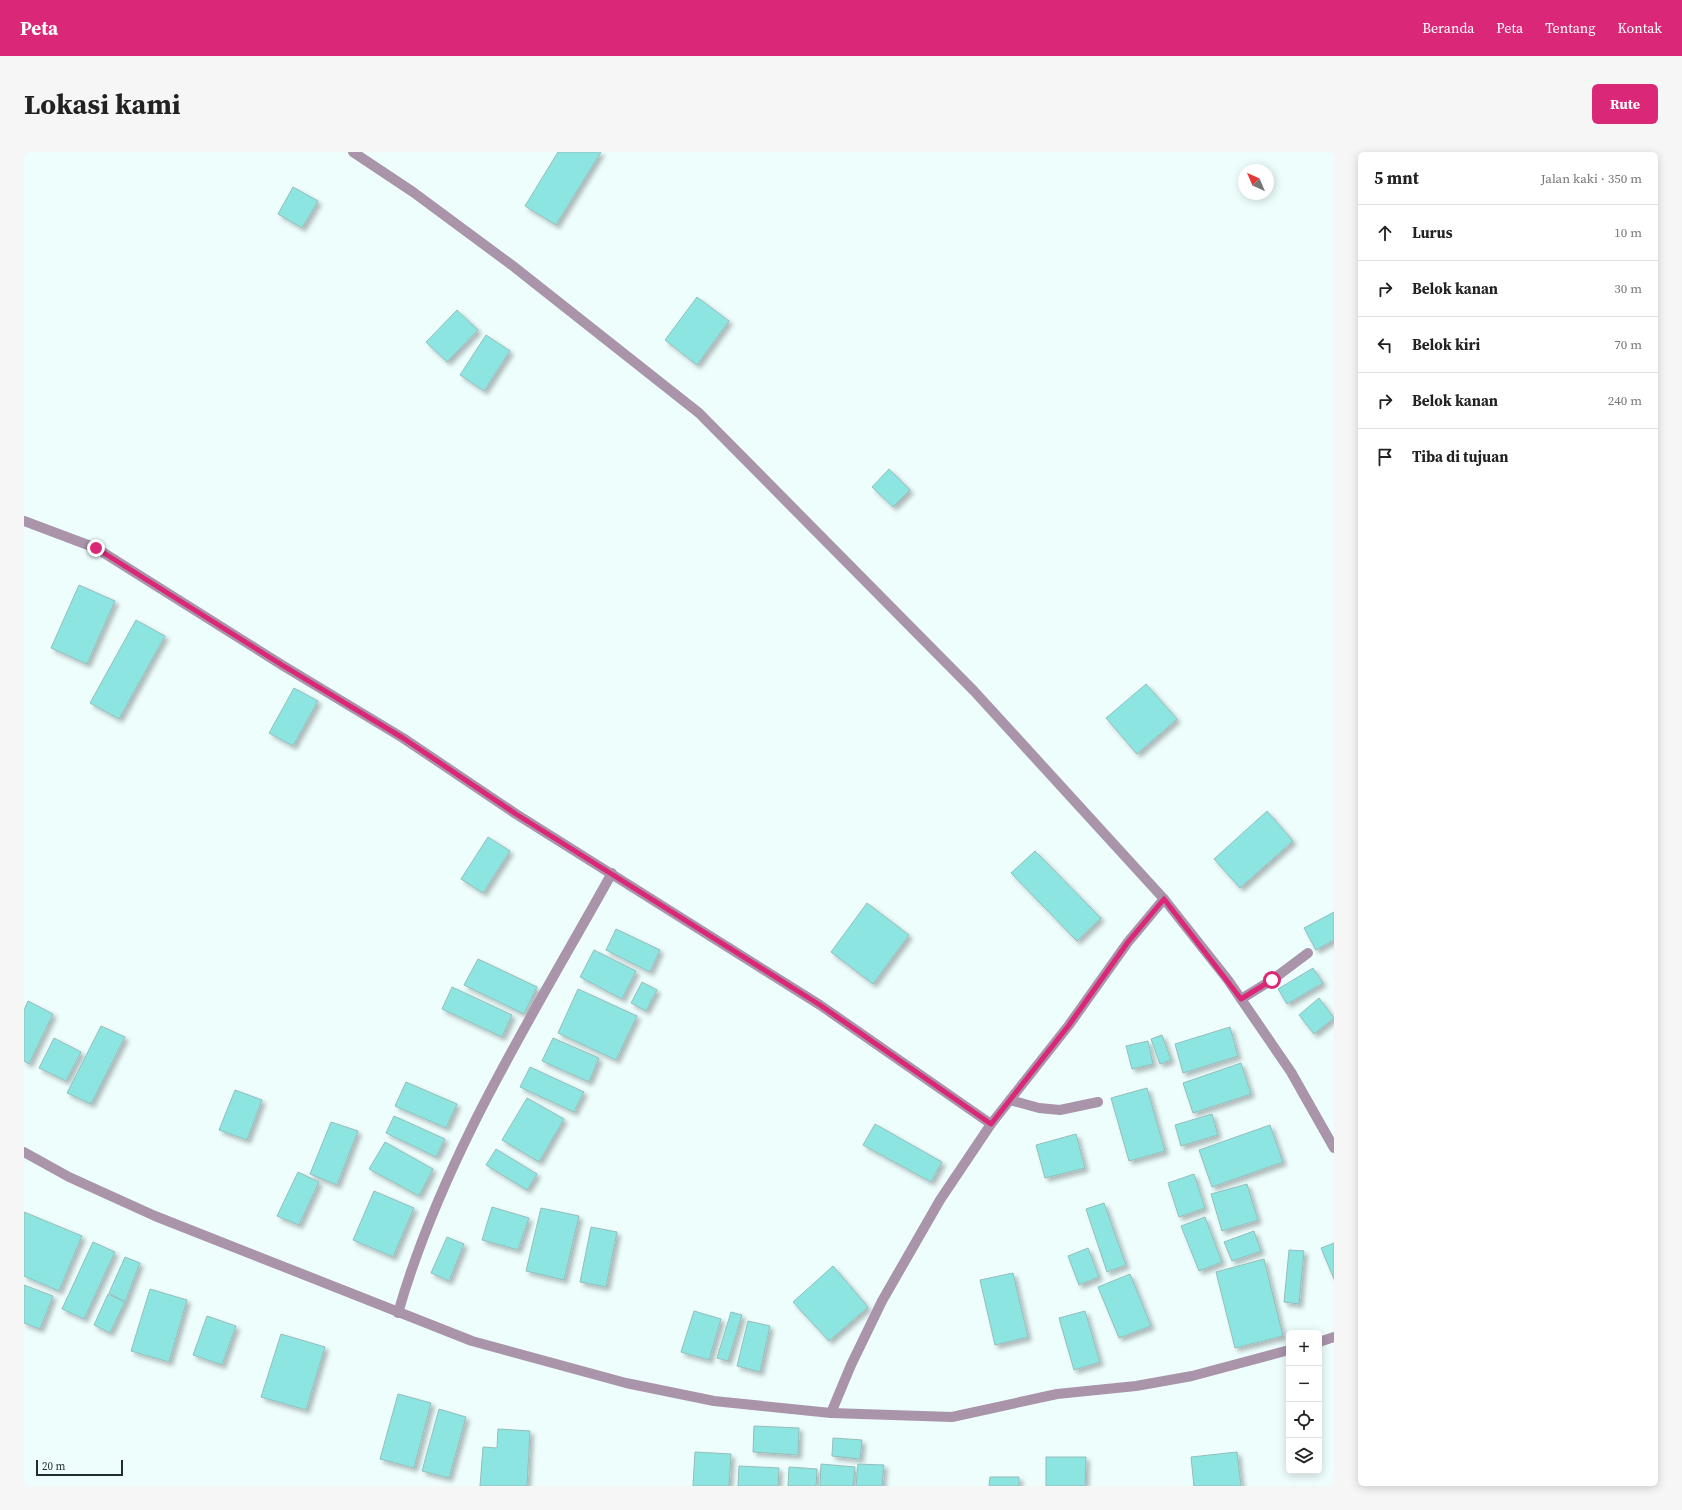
<!DOCTYPE html>
<html lang="id">
<meta charset="utf-8">
<style>
:root{--surface:#fff;--page:#f6f6f6;--text:#222;--muted:#767676;--line:#e0e0e0;--accent:#db2777}
body{margin:0;font-family:"Source Serif 4",serif;background:var(--page);color:var(--text)}
.controls{position:absolute;right:12px;bottom:12px;display:grid;overflow:hidden;border-radius:6px;box-shadow:0 2px 10px #0003}
.controls button{width:36px;height:36px;display:grid;place-items:center;padding:0;border:0;border-bottom:1px solid var(--line);background:var(--surface);color:var(--text);font:20px sans-serif}
.compass{position:absolute;left:1214px;top:12px;width:36px;height:36px;border-radius:50%;background:var(--surface);box-shadow:0 2px 10px #0003;rotate:316deg}
.scale{position:absolute;left:12px;bottom:10px;width:87px;box-sizing:border-box;padding-left:4px;border:2px solid #1e2f2e;border-top:0;font-size:11px;line-height:14px;white-space:nowrap;color:#1e2f2e;-webkit-text-stroke:3px #edfefd;paint-order:stroke}
.stop{position:absolute;width:12px;height:12px;margin:-9px;border:3px solid #db2777;border-radius:50%;background:#fff}
.stop.end{background:#db2777;border-color:#fff;box-shadow:0 1px 4px #0008}
.list{margin:0;padding:0;list-style:none}
h2{display:flex;justify-content:space-between;align-items:center;height:52px;margin:0;padding:0 16px;font-size:17px}
h2 small{font-size:13px;font-weight:400;color:var(--muted)}
.list li{display:grid;grid-template-columns:26px 1fr auto;gap:12px;align-items:center;box-sizing:border-box;height:56px;padding:0 16px;border-top:1px solid var(--line)}
.list b{display:block;font-size:15px;white-space:nowrap}
.list em{font-size:13px;font-style:normal;color:var(--muted)}
.icon{flex:none;width:22px;height:22px;fill:none;stroke:currentColor;stroke-width:2;stroke-linecap:round;stroke-linejoin:round}
.map{position:relative;flex:none;width:1310px;height:1334px;overflow:hidden;border-radius:6px}
header{display:flex;align-items:center;gap:24px;box-sizing:border-box;height:56px;padding:0 20px;background:var(--accent);color:#fff}
header strong{font-size:19px}
nav{display:flex;gap:22px;margin-inline-start:auto;font-size:14px}
.intro{display:flex;align-items:center;justify-content:space-between;box-sizing:border-box;height:96px;padding:0 24px}
h1{margin:0;font-size:28px}
.button{padding:10px 18px;border-radius:6px;background:var(--accent);color:#fff;font-size:14px;font-weight:700}
main{display:flex;gap:24px;padding:0 24px}
aside{flex:1;background:var(--surface);border-radius:6px;box-shadow:0 2px 10px #0003}
.map>svg:first-child{display:block}
.building{fill:#8ce5e1;stroke:#94bdbb;filter:url(#shadow)}
.lines{fill:none;stroke-linecap:round;stroke-linejoin:round}
.minor{stroke:#a994aa;stroke-width:10}
.route{stroke:#db2777;stroke-width:5}
</style>
<header>
<strong>Peta</strong>
<nav><a>Beranda</a><a>Peta</a><a>Tentang</a><a>Kontak</a></nav>
</header>
<div class="intro"><h1>Lokasi kami</h1><a class="button">Rute</a></div>
<main>
<div class="map">
<svg width="1310" height="1334" viewBox="0 0 1310 1334">
<defs>
<filter id="shadow"><feDropShadow dx="3.5" dy="3.5" stdDeviation="2" flood-color="#0004"/></filter>
</defs>
<rect width="100%" height="100%" fill="#edfefd"/>
<!-- building -->
<g class="building">
<polygon points="534,0 577,0 532,73 501,54"/>
<polygon points="269,35 294,49 278,76 254,62"/>
<polygon points="673,145 705,169 673,213 641,188"/>
<polygon points="433,158 454,178 423,210 402,190"/>
<polygon points="462,183 486,199 460,239 436,223"/>
<polygon points="865,317 886,338 869,355 848,335"/>
<polygon points="55,433 91,449 63,512 27,496"/>
<polygon points="112,468 141,484 95,567 66,551"/>
<polygon points="1122,532 1153,567 1113,602 1082,566"/>
<polygon points="270,536 294,549 269,594 245,581"/>
<polygon points="1243,659 1269,689 1216,736 1190,707"/>
<polygon points="464,685 486,699 459,741 437,727"/>
<polygon points="1011,699 1077,766 1053,789 987,721"/>
<polygon points="843,751 885,783 849,832 807,800"/>
<polygon points="1310,760 1310,788 1292,798 1280,776"/>
<polygon points="592,777 636,798 626,820 582,798"/>
<polygon points="570,798 612,819 598,847 556,825"/>
<polygon points="454,807 513,835 500,862 440,833"/>
<polygon points="1289,816 1299,831 1263,852 1254,837"/>
<polygon points="618,830 633,838 622,859 607,851"/>
<polygon points="428,835 488,863 478,885 418,857"/>
<polygon points="554,837 613,864 592,908 534,881"/>
<polygon points="1295,846 1310,866 1290,882 1275,863"/>
<polygon points="4,849 29,862 5,912 0,909 0,858"/>
<polygon points="77,874 101,885 67,952 43,941"/>
<polygon points="1206,875 1214,904 1159,921 1151,892"/>
<polygon points="1138,883 1147,908 1136,912 1127,887"/>
<polygon points="30,886 57,900 42,929 15,916"/>
<polygon points="529,886 575,906 565,930 518,909"/>
<polygon points="1124,889 1129,912 1108,917 1102,894"/>
<polygon points="1217,911 1227,942 1169,961 1159,931"/>
<polygon points="506,915 560,940 550,960 496,935"/>
<polygon points="382,930 433,952 422,976 371,954"/>
<polygon points="1123,936 1141,999 1105,1009 1087,946"/>
<polygon points="211,938 238,948 223,988 195,978"/>
<polygon points="503,946 540,967 515,1010 478,988"/>
<polygon points="1188,962 1194,983 1157,994 1151,973"/>
<polygon points="370,964 421,987 412,1005 362,981"/>
<polygon points="307,970 334,979 313,1033 286,1022"/>
<polygon points="851,972 918,1010 907,1030 839,993"/>
<polygon points="1246,973 1259,1010 1188,1035 1175,998"/>
<polygon points="1052,982 1061,1016 1021,1026 1012,993"/>
<polygon points="361,990 409,1017 395,1044 345,1017"/>
<polygon points="472,997 513,1022 503,1038 462,1013"/>
<polygon points="274,1020 295,1030 275,1073 253,1064"/>
<polygon points="1170,1022 1181,1056 1155,1065 1144,1031"/>
<polygon points="1223,1032 1234,1068 1198,1079 1187,1042"/>
<polygon points="350,1039 390,1056 369,1105 329,1088"/>
<polygon points="1080,1051 1102,1113 1083,1120 1062,1057"/>
<polygon points="468,1055 505,1066 494,1098 458,1088"/>
<polygon points="517,1056 555,1064 540,1128 502,1119"/>
<polygon points="0,1060 58,1084 35,1139 0,1124"/>
<polygon points="1181,1065 1198,1110 1175,1119 1157,1074"/>
<polygon points="567,1075 593,1080 582,1135 556,1130"/>
<polygon points="1230,1079 1237,1099 1208,1109 1200,1090"/>
<polygon points="423,1085 440,1092 425,1129 407,1121"/>
<polygon points="69,1090 91,1100 60,1167 38,1157"/>
<polygon points="1310,1091 1310,1127 1297,1096"/>
<polygon points="1064,1096 1075,1125 1055,1133 1044,1104"/>
<polygon points="1265,1098 1280,1099 1275,1152 1260,1150"/>
<polygon points="101,1105 116,1111 101,1150 85,1141"/>
<polygon points="1240,1107 1259,1184 1211,1196 1192,1120"/>
<polygon points="809,1114 844,1155 805,1189 769,1150"/>
<polygon points="989,1121 1004,1185 971,1193 956,1128"/>
<polygon points="1106,1122 1127,1174 1095,1186 1074,1135"/>
<polygon points="0,1133 29,1144 16,1177 0,1171"/>
<polygon points="126,1137 163,1148 145,1210 107,1199"/>
<polygon points="84,1142 101,1150 86,1181 70,1173"/>
<polygon points="670,1159 697,1167 685,1208 657,1200"/>
<polygon points="1061,1159 1076,1210 1050,1218 1035,1166"/>
<polygon points="707,1160 718,1163 704,1209 693,1206"/>
<polygon points="183,1164 212,1174 198,1213 169,1203"/>
<polygon points="724,1169 746,1174 736,1220 713,1214"/>
<polygon points="257,1182 301,1195 282,1258 237,1245"/>
<polygon points="374,1242 407,1251 390,1316 356,1307"/>
<polygon points="415,1257 442,1265 425,1326 398,1319"/>
<polygon points="730,1274 775,1276 774,1303 729,1300"/>
<polygon points="474,1277 506,1279 503,1334 456,1334 459,1295 473,1296"/>
<polygon points="809,1286 838,1288 836,1307 808,1304"/>
<polygon points="671,1300 707,1302 705,1334 669,1334"/>
<polygon points="1213,1300 1217,1334 1170,1334 1167,1305"/>
<polygon points="1022,1305 1062,1305 1061,1334 1022,1334"/>
<polygon points="797,1312 831,1315 829,1334 796,1334"/>
<polygon points="834,1312 860,1313 858,1334 832,1334"/>
<polygon points="715,1314 755,1316 754,1334 714,1334"/>
<polygon points="765,1315 793,1317 792,1334 764,1334"/>
<polygon points="966,1325 995,1325 995,1334 965,1334"/>
</g>
<g class="lines">
<!-- minor -->
<g class="minor">
<polyline points="329,0 389,40 489,114 675,261 950,539 1140,747 1204,828 1267,920 1310,996"/>
<polyline points="0,369 72,396 258,513 379,586 492,662 796,853 967,972"/>
<polyline points="1217,847 1248,828 1284,801"/>
<polyline points="986,948 1015,956 1036,958 1074,950"/>
<polyline points="0,1000 45,1025 131,1064 448,1189 602,1231 690,1249 807,1261 928,1265 1033,1242 1112,1234 1168,1224 1265,1198"/>
<path d="M374,1161C419,1004 509,863 588,721"/>
<polyline points="1295,1190 1310,1185"/>
<polyline points="807,1261 827,1213 858,1149 916,1048 967,972 1045,873 1104,790 1140,747"/>
</g>
</g>
<g class="lines">
<!-- route -->
<polyline class="route" points="72,396 258,513 379,586 492,662 796,853 967,972 1045,873 1104,790 1140,747 1217,847 1248,828"/>
</g>
</svg>
<div class="controls">
<button>+</button>
<button>−</button>
<button><svg class="icon" aria-label="locate" viewBox="0 0 24 24"><circle cx="12" cy="12" r="6"/><path d="M12 2v4M12 18v4M2 12h4M18 12h4"/></svg></button>
<button><svg class="icon" aria-label="layers" viewBox="0 0 24 24"><path d="M12 4l9 5-9 5-9-5zM3 14l9 5 9-5"/></svg></button>
</div>
<svg class="compass" viewBox="-18 -18 36 36"><path d="M0-13l5 13h-10z" fill="#e53935"/><path d="M0 13l5-13h-10z" fill="#767676"/></svg>
<div class="scale">20 m</div>
<div class="stop" style="left:1248px;top:828px"></div>
<div class="stop end" style="left:72px;top:396px"></div>
</div>
<aside>
<h2>5 mnt<small>Jalan kaki · 350 m</small></h2>
<ul class="list">
<li><svg class="icon" aria-label="ahead" viewBox="0 0 24 24"><path d="M12 20V5M6 11l6-6 6 6"/></svg><div><b>Lurus</b></div><em>10 m</em></li>
<li><svg class="icon" aria-label="right" viewBox="0 0 24 24"><path d="M7 20v-9h11M14 6l5 5-5 5"/></svg><div><b>Belok kanan</b></div><em>30 m</em></li>
<li><svg class="icon" aria-label="left" viewBox="0 0 24 24"><path d="M17 20v-9H6M10 6l-5 5 5 5"/></svg><div><b>Belok kiri</b></div><em>70 m</em></li>
<li><svg class="icon" aria-label="right" viewBox="0 0 24 24"><path d="M7 20v-9h11M14 6l5 5-5 5"/></svg><div><b>Belok kanan</b></div><em>240 m</em></li>
<li><svg class="icon" aria-label="arrive" viewBox="0 0 24 24"><path d="M6 21V4h12l-3 4 3 4H6"/></svg><div><b>Tiba di tujuan</b></div></li>
</ul>
</aside>
</main>
